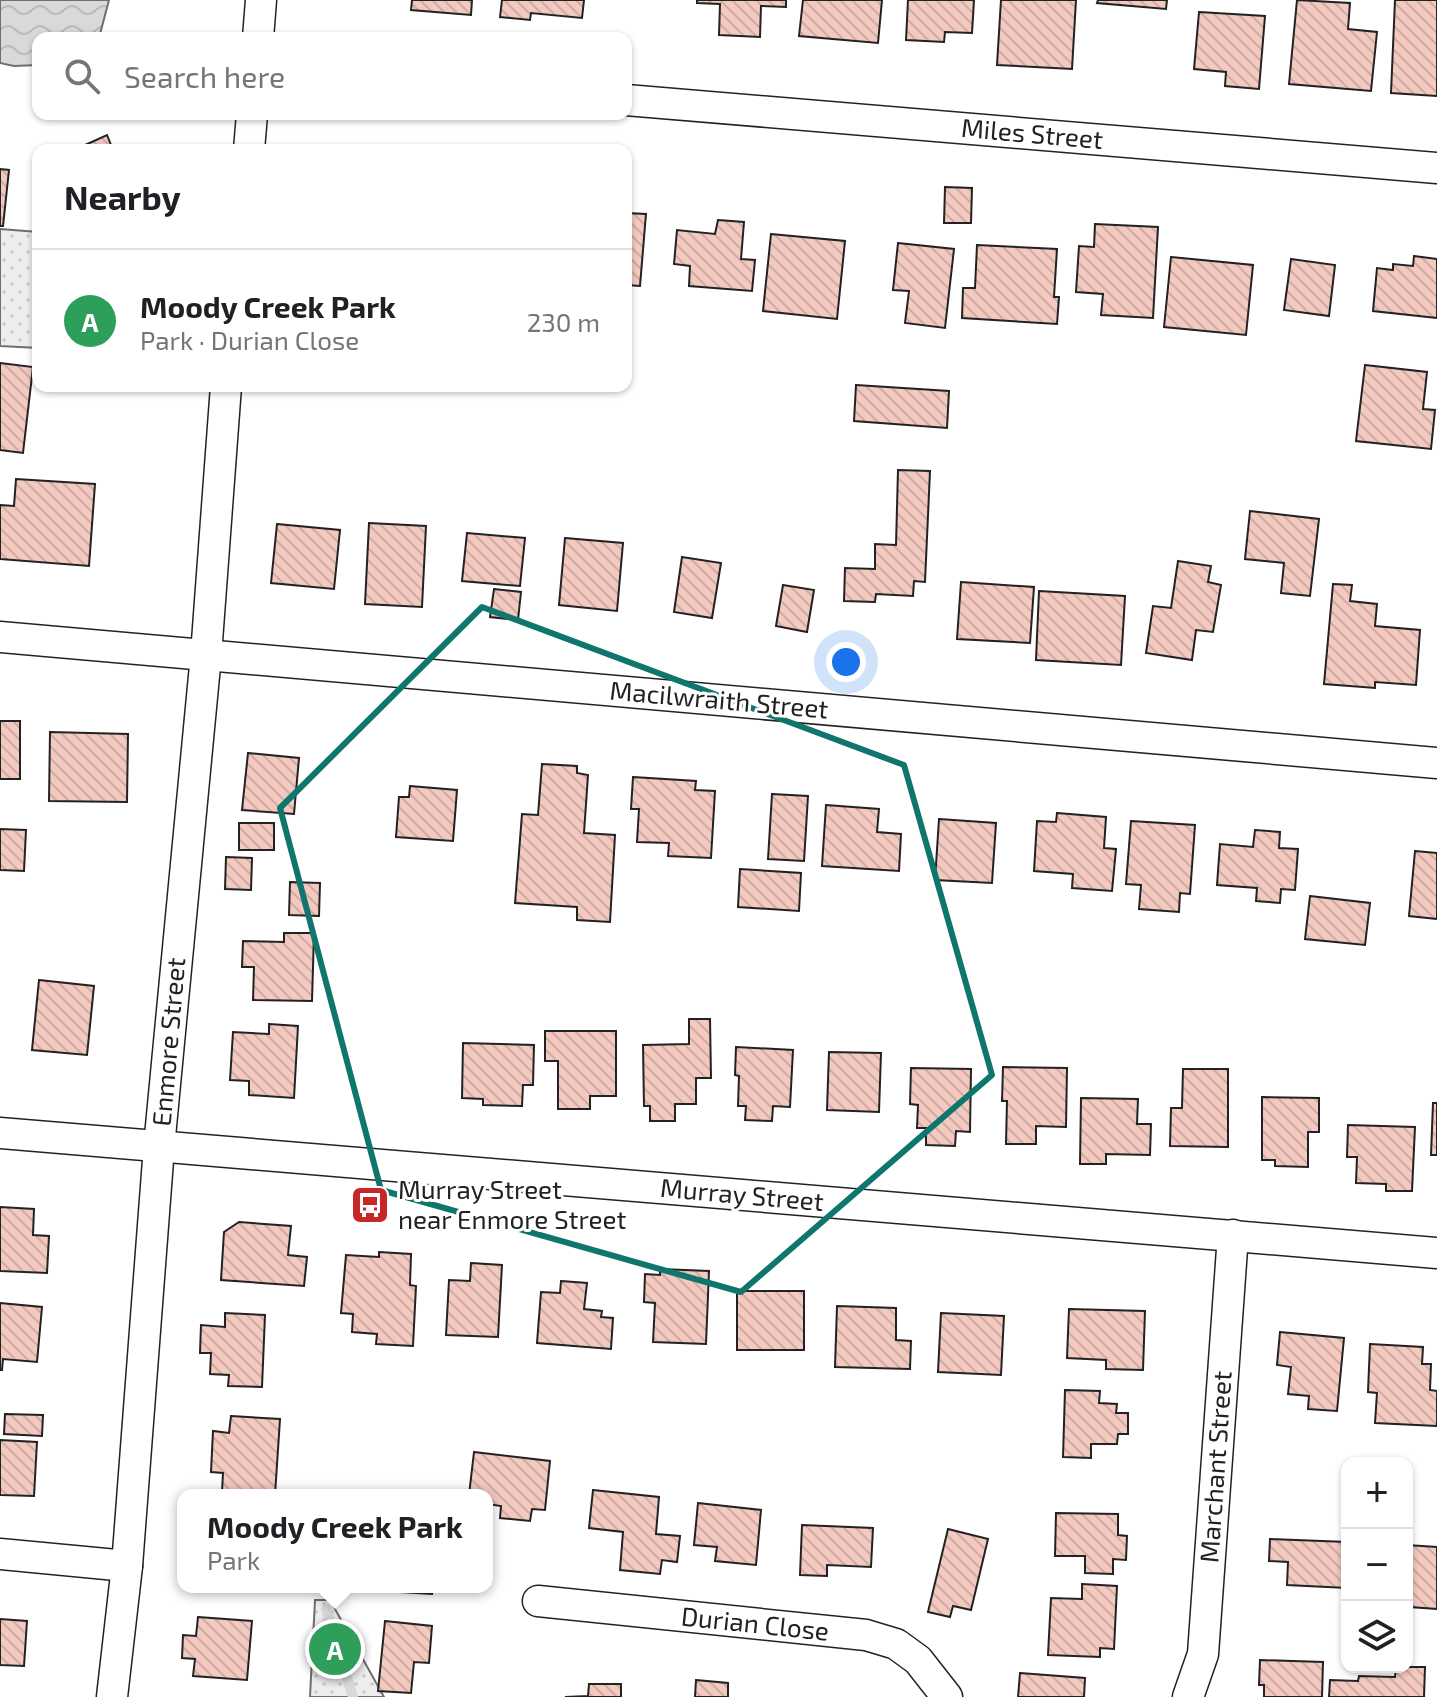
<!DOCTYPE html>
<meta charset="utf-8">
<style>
:root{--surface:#fff;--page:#f6f6f6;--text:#202124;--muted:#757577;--line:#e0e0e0;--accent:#d93025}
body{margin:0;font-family:"Exo 2",sans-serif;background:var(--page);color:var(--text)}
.controls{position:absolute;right:24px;bottom:24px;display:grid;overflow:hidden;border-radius:16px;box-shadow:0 2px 6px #0004}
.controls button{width:72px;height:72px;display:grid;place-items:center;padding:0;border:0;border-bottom:2px solid var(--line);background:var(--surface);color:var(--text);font:40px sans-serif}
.you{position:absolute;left:846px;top:662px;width:28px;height:28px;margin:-20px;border:6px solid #fff;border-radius:50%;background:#1a73e8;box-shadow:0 0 0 12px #1a73e833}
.badge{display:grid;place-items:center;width:52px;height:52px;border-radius:50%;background:var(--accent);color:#fff;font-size:26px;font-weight:700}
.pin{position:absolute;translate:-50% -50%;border:4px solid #fff;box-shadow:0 2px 8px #0006}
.popup{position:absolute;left:177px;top:1489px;width:316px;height:104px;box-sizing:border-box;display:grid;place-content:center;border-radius:16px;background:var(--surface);filter:drop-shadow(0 2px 6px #0005);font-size:26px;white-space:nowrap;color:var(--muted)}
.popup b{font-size:30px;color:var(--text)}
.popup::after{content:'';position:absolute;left:50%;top:100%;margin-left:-16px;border:16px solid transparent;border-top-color:var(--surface)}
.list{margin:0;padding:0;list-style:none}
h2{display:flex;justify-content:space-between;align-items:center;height:104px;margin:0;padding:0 32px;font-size:34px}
h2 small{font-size:26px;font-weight:400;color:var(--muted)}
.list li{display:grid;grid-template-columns:52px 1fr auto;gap:24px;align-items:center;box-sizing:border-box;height:144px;padding:0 32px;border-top:2px solid var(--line)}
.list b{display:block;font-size:30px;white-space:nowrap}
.list p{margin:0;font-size:26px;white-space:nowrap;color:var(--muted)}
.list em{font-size:26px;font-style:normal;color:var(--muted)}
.icon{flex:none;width:44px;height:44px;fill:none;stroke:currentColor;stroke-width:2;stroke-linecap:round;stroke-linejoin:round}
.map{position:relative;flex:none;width:1437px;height:1697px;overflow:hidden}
.search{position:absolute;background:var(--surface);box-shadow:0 2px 6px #0004;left:32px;top:32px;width:600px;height:88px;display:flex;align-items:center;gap:20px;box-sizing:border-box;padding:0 28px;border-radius:16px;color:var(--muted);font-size:30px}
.panel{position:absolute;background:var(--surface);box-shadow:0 2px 6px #0004;left:32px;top:144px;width:600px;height:248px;border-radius:16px}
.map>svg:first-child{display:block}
.green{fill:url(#green-dots);stroke:#6f6f6f;stroke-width:2}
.water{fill:url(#water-waves);stroke:#6f6f6f;stroke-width:2}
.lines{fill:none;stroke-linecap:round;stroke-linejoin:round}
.stream{stroke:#d9d9d9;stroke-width:10}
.building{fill:url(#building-back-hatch);stroke:#222;stroke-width:2}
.street-casing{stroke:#222;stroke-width:33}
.street{stroke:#fff;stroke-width:30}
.marked{fill:none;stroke:#0f766e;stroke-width:6;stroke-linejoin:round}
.labels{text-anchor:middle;stroke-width:6;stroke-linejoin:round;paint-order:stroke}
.street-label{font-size:26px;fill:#222;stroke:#fff}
.poi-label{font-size:26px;fill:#222;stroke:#fff;text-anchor:start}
</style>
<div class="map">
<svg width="1437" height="1697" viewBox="0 0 1437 1697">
<defs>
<pattern id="green-dots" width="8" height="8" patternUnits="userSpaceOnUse" patternTransform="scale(2)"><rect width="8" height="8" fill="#eee"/><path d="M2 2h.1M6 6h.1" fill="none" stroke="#ccc" stroke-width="1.8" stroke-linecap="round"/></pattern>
<pattern id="water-waves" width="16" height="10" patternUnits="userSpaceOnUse" patternTransform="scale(2)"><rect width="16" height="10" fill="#d9d9d9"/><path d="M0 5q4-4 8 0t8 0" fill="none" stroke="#bababa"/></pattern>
<pattern id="building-back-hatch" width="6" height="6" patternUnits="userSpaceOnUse" patternTransform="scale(2)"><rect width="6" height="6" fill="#f3c9c0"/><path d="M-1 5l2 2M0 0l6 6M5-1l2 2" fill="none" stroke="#d0aca5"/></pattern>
</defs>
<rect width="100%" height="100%" fill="#fff"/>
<!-- green -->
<g class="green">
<polygon points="0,229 38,232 38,348 0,346"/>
<polygon points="315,1600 330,1600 384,1697 310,1697"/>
</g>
<!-- water -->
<polygon class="water" points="0,0 109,0 99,38 38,38 38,65 14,66 0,63"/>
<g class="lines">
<!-- stream -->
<polyline class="stream" points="326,1609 353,1697"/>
</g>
<!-- building -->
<g class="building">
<polygon points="412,0 472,0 471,15 411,10"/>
<polygon points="502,0 584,0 582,18 531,13 530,20 500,17"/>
<polygon points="697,0 786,0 786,7 761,6 760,37 719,35 720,4 697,3"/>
<polygon points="803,0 882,0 878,43 799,36"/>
<polygon points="908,0 974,0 972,33 945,32 944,42 906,40"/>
<polygon points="1001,0 1076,0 1072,69 997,65"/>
<polygon points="1098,0 1167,0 1166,9 1097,3"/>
<polygon points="1297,0 1350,3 1348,29 1377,32 1371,91 1289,84"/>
<polygon points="1395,0 1437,0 1437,96 1391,93"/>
<polygon points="1199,12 1265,16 1259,89 1225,86 1226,72 1194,69"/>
<polygon points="107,135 113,150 74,150"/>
<polygon points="0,169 9,170 3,226 0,226"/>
<polygon points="945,187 972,188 971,223 944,223"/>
<polygon points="626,213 646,214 640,286 626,285"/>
<polygon points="718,220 744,222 741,259 755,260 752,291 689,286 690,266 674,264 677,230 715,234"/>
<polygon points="1095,224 1158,227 1153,318 1101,315 1103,294 1076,292 1079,246 1094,247"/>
<polygon points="771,234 845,241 837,319 763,311"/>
<polygon points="898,243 954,249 945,328 905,323 909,291 893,290"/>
<polygon points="977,245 1057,249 1054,297 1059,297 1057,324 962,318 963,288 975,288"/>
<polygon points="1414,256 1437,259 1437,318 1373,311 1377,268 1393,270 1393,264 1413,266"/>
<polygon points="1171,257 1253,265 1246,335 1164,327"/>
<polygon points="1291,259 1335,265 1329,316 1284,310"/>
<polygon points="0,363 33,367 23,453 0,450"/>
<polygon points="1365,365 1427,372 1423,409 1435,410 1431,449 1356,441"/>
<polygon points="856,385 949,391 947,428 854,421"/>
<polygon points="898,470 930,471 925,582 914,581 913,596 876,594 875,602 844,601 845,568 875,569 875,544 896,545"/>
<polygon points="16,479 95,484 89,566 0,559 0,505 14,506"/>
<polygon points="1250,511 1319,519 1310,596 1281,593 1284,563 1245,559"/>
<polygon points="369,523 426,526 422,607 365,604"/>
<polygon points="277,524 340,530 334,589 271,583"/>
<polygon points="467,533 525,538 520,586 462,581"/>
<polygon points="565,538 623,543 617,611 559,605"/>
<polygon points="682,557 721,563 712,618 674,612"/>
<polygon points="1178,561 1211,566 1208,582 1221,585 1213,632 1196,630 1192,660 1146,653 1153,606 1171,608"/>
<polygon points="961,582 1034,587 1030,643 957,639"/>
<polygon points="1333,584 1352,585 1350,601 1377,604 1375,626 1420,630 1416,685 1375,682 1375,688 1324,684"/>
<polygon points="783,585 814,590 807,632 776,626"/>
<polygon points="494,589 521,592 518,620 490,617"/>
<polygon points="1039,591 1125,596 1121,665 1036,660"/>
<rect x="0" y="721" width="20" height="58"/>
<polygon points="50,732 128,734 127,802 49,801"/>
<polygon points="248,753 299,758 294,814 242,810"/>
<polygon points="542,764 577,766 577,773 588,775 584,833 615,835 610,922 577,920 577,907 515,903 522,814 538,815"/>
<polygon points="633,777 696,781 695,790 715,791 711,858 668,856 669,843 637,842 639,809 631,809"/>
<polygon points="410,786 457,790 453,841 396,837 399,797 409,797"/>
<polygon points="772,794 808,796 804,861 768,859"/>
<polygon points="826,805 879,809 877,832 901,834 899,871 822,866"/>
<polygon points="1057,813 1106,817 1104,848 1116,849 1112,891 1072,888 1073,874 1034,871 1037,821 1056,822"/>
<polygon points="939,819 996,823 992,883 935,880"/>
<polygon points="1131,821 1195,825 1190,894 1180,893 1179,912 1139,909 1141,885 1126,884"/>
<rect x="239" y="823" width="35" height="27"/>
<polygon points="0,829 26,830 24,871 0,870"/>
<polygon points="1255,830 1280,832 1279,848 1298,849 1295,890 1281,889 1280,903 1256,901 1257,888 1217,885 1220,844 1253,847"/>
<polygon points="1415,851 1437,853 1437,919 1409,916"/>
<polygon points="226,857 252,858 251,890 225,889"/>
<polygon points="740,869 801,873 799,911 738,907"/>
<polygon points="290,882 320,883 319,916 289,915"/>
<polygon points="1310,896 1370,903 1365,945 1305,939"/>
<polygon points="284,933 314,933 312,1001 253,1000 254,967 242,967 243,941 284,942"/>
<polygon points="39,980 94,986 87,1055 32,1050"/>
<polygon points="689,1019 710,1019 711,1078 696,1078 696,1104 675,1104 675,1121 650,1121 650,1106 644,1106 643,1045 689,1044"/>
<polygon points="269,1024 298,1026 294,1098 249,1095 249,1081 230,1080 233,1032 269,1034"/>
<polygon points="545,1031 616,1031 616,1096 590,1096 590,1109 558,1109 558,1061 545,1061"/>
<polygon points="463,1043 534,1045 533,1085 523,1085 522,1106 483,1105 483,1099 462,1098"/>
<polygon points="736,1047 793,1050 790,1107 773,1106 772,1121 745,1120 746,1106 738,1106 739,1076 735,1075"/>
<polygon points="829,1052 881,1053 879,1112 827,1110"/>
<polygon points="1003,1067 1067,1068 1066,1127 1036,1126 1036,1144 1006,1144 1007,1101 1002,1101"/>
<polygon points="911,1068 971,1069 970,1132 956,1131 955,1146 926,1145 926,1128 917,1128 918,1105 910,1104"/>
<polygon points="1183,1069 1228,1069 1228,1147 1170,1146 1171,1108 1182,1108"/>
<polygon points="1262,1097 1319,1098 1319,1132 1308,1132 1308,1167 1275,1166 1275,1160 1262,1160"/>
<polygon points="1081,1098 1138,1099 1137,1124 1151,1124 1150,1155 1106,1154 1106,1164 1080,1164"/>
<polygon points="1433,1103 1437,1103 1437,1155 1431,1155"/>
<polygon points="1348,1125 1415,1127 1412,1191 1386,1191 1386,1184 1356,1183 1357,1157 1347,1157"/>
<polygon points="0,1207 34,1209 33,1235 49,1236 47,1273 0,1271"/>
<polygon points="239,1222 291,1226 288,1255 307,1257 304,1286 221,1280 224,1232"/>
<polygon points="379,1252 411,1254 410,1285 416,1286 413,1346 376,1344 377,1334 352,1332 353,1314 341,1313 346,1255 379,1257"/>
<polygon points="471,1263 502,1265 498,1337 446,1335 449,1280 470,1281"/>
<polygon points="660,1269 709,1271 706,1344 653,1342 655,1303 644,1302 645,1274 660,1275"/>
<polygon points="561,1281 587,1283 584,1309 602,1311 601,1317 613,1318 611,1349 537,1343 541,1292 560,1293"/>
<rect x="737" y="1291" width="67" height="59"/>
<polygon points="0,1303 42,1307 37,1362 3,1359 2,1370 0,1370"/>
<polygon points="837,1306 896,1308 896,1340 911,1341 910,1369 835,1367"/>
<polygon points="1069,1309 1145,1311 1143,1370 1106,1369 1106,1360 1067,1358"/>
<polygon points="225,1313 265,1315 262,1387 228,1386 229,1375 210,1374 211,1353 200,1353 201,1325 225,1327"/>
<polygon points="941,1313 1004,1316 1001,1375 938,1372"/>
<polygon points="1280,1332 1344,1338 1337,1411 1308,1409 1309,1396 1288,1394 1291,1367 1277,1365"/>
<polygon points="1370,1344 1423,1347 1422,1364 1431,1364 1430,1390 1437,1391 1437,1426 1375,1423 1377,1393 1368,1392"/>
<polygon points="1065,1390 1100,1391 1099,1403 1117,1404 1116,1413 1128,1413 1128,1434 1118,1434 1117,1444 1091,1444 1091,1458 1063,1457"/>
<polygon points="5,1414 43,1415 42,1436 4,1434"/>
<polygon points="231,1416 280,1419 275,1495 222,1492 223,1473 211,1472 213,1431 229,1433"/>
<polygon points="0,1440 37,1442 34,1496 0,1495"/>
<polygon points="474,1452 550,1461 545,1510 532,1509 530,1521 500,1518 501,1506 487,1504 487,1495 469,1495"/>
<polygon points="593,1490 659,1497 656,1534 680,1536 677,1562 662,1560 660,1574 620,1570 623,1532 589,1528"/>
<polygon points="698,1503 761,1510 756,1565 715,1561 717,1547 694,1545"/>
<polygon points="1056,1513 1118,1514 1118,1535 1127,1536 1126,1560 1113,1559 1113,1574 1085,1573 1085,1556 1055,1556"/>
<polygon points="802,1525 873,1528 871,1567 827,1565 827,1576 800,1575"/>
<polygon points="948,1529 988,1539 971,1610 953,1606 950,1617 928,1612"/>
<polygon points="1270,1539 1347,1542 1347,1588 1287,1585 1288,1562 1269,1561"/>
<polygon points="1407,1545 1437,1547 1437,1609 1410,1607 1411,1591 1407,1591"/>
<polygon points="1082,1584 1117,1586 1114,1649 1100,1648 1100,1657 1048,1655 1051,1598 1082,1599"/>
<polygon points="384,1587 433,1587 432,1594 384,1591"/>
<polygon points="198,1617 252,1621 247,1680 193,1676 195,1659 182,1658 183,1635 196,1636"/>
<polygon points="0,1619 27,1621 24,1666 0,1665"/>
<polygon points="385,1621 432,1626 429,1663 414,1662 411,1693 378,1691"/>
<polygon points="1260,1660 1323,1662 1322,1697 1264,1697 1264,1685 1259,1685"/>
<polygon points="1396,1667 1425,1667 1424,1697 1329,1697 1330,1680 1358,1681 1359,1676 1395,1677"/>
<polygon points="1020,1673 1085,1678 1084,1697 1018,1697"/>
<polygon points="696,1680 728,1683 728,1697 695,1697"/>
<polygon points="589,1684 621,1684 621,1697 565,1697 588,1696"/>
</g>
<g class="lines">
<defs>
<g id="street">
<polyline points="258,38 261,0"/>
<polyline points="626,100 1437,168"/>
<polyline points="249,150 252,114"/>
<polyline points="0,637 1437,763"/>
<polyline points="0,1133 1437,1253"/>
<polyline points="0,1554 127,1566"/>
<polyline points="538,1601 866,1635 896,1644 918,1660 947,1697"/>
<polyline points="112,1697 127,1566 159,1147 206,655 226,386"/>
<polyline points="1188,1697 1203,1654 1233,1235"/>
</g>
</defs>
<!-- street casing -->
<use href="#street" class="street-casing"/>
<!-- street -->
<use href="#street" class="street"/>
</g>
<!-- marked area -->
<path class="marked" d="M482,607L904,765L992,1075L741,1292L381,1190L280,808Z"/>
<!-- icons -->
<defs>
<symbol id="bus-square" viewBox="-11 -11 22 22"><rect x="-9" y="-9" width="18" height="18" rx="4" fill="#c62828" stroke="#fff"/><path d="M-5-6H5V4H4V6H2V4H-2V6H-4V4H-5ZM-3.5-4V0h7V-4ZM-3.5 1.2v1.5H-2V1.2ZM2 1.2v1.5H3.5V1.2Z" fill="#fff"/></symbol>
</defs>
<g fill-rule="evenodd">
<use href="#bus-square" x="348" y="1183" width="44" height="44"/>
</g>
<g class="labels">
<!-- street labels -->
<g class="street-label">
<text transform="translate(1032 134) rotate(5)" y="9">Miles Street</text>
<text transform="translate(719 700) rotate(5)" y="9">Macilwraith Street</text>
<text transform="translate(169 1042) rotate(-85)" y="9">Enmore Street</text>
<text transform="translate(742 1195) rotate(5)" y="9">Murray Street</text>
<text transform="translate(1216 1467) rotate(-86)" y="9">Marchant Street</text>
<text transform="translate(755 1624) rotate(6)" y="9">Durian Close</text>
</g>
<!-- poi labels -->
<g class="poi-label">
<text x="398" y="1199">Murray Street<tspan x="398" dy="30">near Enmore Street</tspan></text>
</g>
</g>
</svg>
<div class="controls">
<button>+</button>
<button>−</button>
<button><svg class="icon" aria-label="layers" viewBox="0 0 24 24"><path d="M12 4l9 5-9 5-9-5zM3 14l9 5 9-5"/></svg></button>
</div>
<div class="you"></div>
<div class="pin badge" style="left:335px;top:1649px;background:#2e9e5b">A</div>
<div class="popup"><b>Moody Creek Park</b>Park</div>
<div class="search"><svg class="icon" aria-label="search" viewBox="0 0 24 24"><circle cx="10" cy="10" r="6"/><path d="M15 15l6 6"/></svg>Search here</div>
<section class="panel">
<h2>Nearby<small></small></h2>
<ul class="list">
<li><span class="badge" style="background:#2e9e5b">A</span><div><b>Moody Creek Park</b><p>Park · Durian Close</p></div><em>230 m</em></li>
</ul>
</section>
</div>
